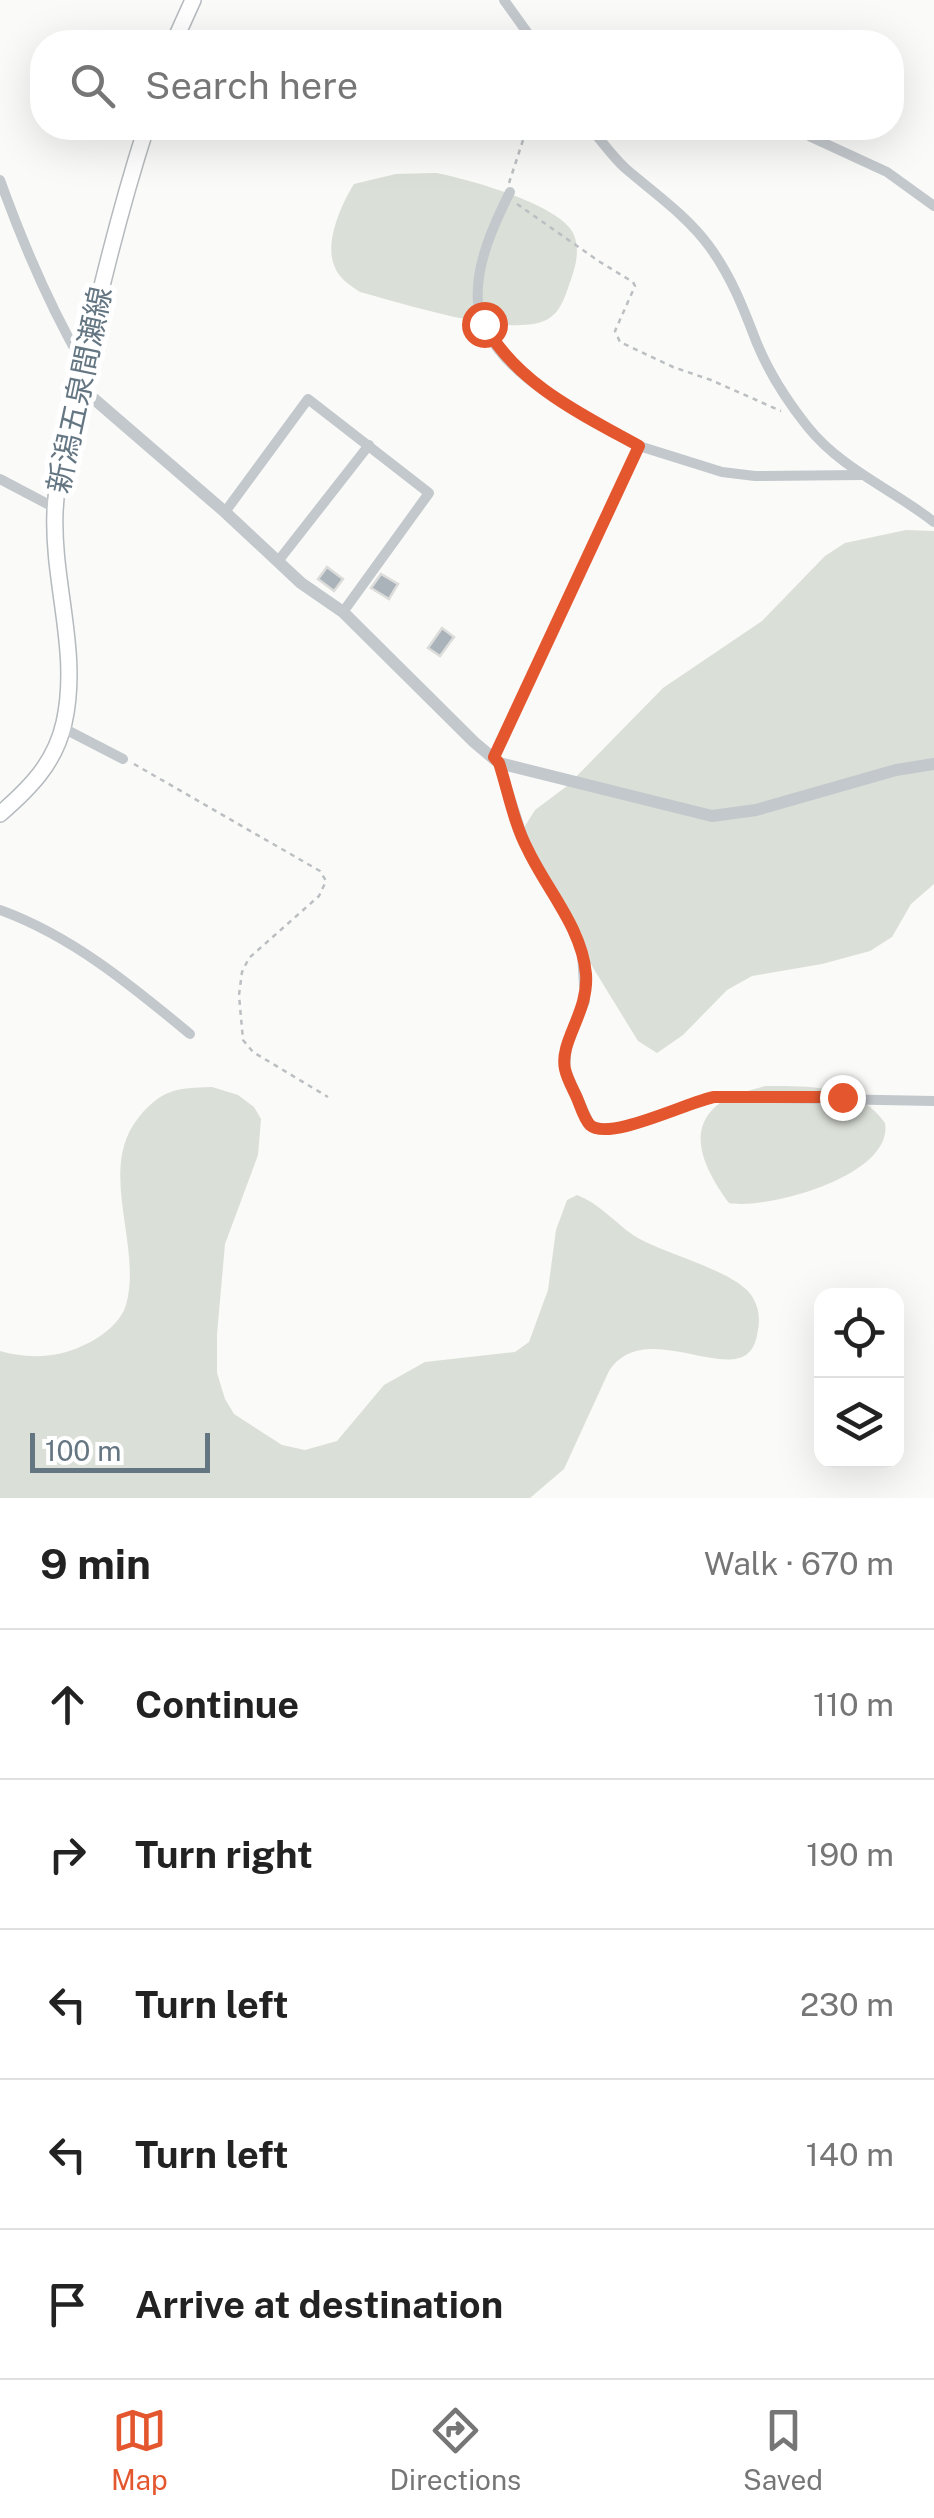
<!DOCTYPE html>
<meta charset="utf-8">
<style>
:root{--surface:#fff;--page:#f6f6f6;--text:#222;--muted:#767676;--line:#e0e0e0;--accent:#e4572e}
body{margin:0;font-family:"Public Sans","Noto Sans JP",sans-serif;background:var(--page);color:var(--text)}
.controls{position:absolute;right:30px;bottom:30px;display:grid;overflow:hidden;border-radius:20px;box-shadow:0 10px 40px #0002}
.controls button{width:90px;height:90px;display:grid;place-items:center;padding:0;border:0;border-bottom:2px solid var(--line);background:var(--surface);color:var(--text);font:50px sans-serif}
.scale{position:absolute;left:30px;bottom:25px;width:180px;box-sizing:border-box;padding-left:10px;border:5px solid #657683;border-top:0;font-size:28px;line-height:35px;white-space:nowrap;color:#657683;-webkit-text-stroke:8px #fff;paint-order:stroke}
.stop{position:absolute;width:30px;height:30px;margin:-22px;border:8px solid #e4572e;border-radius:50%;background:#fff}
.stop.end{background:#e4572e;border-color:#fff;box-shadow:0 2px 10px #0008}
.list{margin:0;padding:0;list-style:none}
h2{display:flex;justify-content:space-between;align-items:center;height:130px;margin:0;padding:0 40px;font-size:42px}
h2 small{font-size:32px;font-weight:400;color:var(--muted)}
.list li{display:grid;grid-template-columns:65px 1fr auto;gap:30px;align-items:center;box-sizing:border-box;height:150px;padding:0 40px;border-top:2px solid var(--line)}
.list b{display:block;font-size:38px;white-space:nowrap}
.list em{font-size:32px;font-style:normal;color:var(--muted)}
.icon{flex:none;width:55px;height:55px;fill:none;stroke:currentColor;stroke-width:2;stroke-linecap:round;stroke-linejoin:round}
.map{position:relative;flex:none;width:934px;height:1498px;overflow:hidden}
.search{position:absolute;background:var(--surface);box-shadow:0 10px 40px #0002;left:30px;right:30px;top:30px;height:110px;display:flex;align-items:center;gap:25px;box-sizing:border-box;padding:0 35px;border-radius:40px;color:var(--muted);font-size:38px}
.sheet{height:880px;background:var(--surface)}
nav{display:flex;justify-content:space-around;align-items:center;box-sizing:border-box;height:140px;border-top:2px solid var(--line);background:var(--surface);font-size:28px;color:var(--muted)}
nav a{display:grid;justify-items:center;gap:5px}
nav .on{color:var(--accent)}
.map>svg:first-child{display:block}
.green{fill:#dadfd7}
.building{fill:#aab3b9;stroke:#dcdcda;stroke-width:2.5}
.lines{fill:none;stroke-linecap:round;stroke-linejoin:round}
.primary-casing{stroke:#b5babe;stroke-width:18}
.path{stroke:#bbbfc2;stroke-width:2.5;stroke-dasharray:5 5;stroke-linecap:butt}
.minor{stroke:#c3c8cc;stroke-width:10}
.tertiary{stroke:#c3c8cc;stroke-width:12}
.primary{stroke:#fff;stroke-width:15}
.route{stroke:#e4572e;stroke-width:12}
.labels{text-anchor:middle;stroke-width:10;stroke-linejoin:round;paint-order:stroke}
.street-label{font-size:30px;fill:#657683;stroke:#fff}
</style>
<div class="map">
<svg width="934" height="1498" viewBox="0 0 934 1498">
<rect width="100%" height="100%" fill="#fafaf8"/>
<!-- green -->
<g class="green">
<path d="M436,173C468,179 562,205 574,235C581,253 574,271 568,288C562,306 555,321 533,324C488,331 405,304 360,292C348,284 337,277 333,262C326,239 342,203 354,184L396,174Z"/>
<polygon points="906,530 934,531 934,884 911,904 892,937 870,951 822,964 752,976 727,990 683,1035 657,1053 638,1041 525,857 525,826 535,810 567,786 663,688 762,621 825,556 845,543"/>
<path d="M765,1086C807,1086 858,1084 885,1123C894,1176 767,1210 729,1203C705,1170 681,1126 726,1099C737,1093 753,1090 765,1086Z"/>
<path d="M212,1087L238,1095L254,1107L261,1119L258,1155L225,1244L217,1334V1373L225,1399L234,1414L282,1445L305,1450L337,1441L384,1385L425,1362L515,1352L529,1342L548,1290L556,1230L567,1200L577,1195C600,1204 613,1221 633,1235C662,1254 739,1271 753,1298C760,1310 760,1322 757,1335C746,1399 645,1310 608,1373L564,1469L530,1498H0V1351C27,1359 57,1358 82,1346C99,1339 121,1323 126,1305C143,1246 96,1169 139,1117C162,1089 177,1088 212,1087Z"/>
</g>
<!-- building -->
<g class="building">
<polygon points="327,567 343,579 334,591 318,579"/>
<polygon points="381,574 398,584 389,599 371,588"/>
<polygon points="442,628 454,637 440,656 428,648"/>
</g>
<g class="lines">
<defs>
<g id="primary">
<polyline points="174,42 193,0"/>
<path d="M0,814C30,788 55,763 64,723C80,652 52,583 55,512C57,468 70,427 79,385C98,298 119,212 146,128"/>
</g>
</defs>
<!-- primary casing -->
<use href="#primary" class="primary-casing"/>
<!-- path -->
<g class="path">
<polyline points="509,183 527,128"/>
<polyline points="517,204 600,262 633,282 635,286 615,331 620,342 673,367 711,380 781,411"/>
<polyline points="134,764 320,871 326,881 319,896 249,958 242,972 239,995 243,1040 253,1052 328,1097"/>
</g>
<!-- minor -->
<g class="minor">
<polyline points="504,0 534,42"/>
<path d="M590,128C602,141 612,156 625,168C654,193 686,215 709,246C731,276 743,307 756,341C768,371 788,402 807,426C841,469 892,489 934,522"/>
<polyline points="801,128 811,137 887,172 934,206"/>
<path d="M0,180C23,244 49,305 83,364"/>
<path d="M510,192C494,224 475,265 478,302C484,371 586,416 639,446"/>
<polyline points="0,479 55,508"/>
<polyline points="225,512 308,399 429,493 343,612"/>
<polyline points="279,560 369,445"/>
<polyline points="63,728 123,759"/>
<polyline points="494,757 639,446 722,472 755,476 861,475"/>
<path d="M499,763L526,847L571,926L582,953L585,1001L567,1043L565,1069L590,1125C623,1140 679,1103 714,1097L934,1101"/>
<path d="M0,910C72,936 132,986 190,1034"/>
</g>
<!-- tertiary -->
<polyline class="tertiary" points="79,386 225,512 301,583 343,612 474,742 499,763 712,816 756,810 896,770 934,764"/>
<!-- primary -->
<use href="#primary" class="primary"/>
</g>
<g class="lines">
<!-- route -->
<path class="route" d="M484,324C517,384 581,414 639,446L494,757L499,763C508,791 514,824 528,850C547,890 582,928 586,974C589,1012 559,1042 565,1069C567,1079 573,1089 577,1098C580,1105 584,1119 590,1125C609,1142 690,1101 714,1097H842"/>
</g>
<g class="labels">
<!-- street labels -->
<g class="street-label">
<text transform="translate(80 390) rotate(-78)" y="10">新潟五泉間瀬線</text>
</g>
</g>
</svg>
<div class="controls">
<button><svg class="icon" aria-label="locate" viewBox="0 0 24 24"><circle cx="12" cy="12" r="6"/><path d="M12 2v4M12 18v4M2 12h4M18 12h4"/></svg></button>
<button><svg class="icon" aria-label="layers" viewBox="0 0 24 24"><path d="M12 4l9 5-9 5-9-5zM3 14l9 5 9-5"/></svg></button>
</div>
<div class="scale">100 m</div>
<div class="stop" style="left:484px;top:324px"></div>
<div class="stop end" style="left:842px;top:1097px"></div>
<div class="search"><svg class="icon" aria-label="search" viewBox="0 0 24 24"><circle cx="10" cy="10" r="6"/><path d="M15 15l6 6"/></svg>Search here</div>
</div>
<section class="sheet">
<h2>9 min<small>Walk · 670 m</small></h2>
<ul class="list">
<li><svg class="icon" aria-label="ahead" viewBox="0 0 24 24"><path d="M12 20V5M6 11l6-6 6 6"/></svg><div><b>Continue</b></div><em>110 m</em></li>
<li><svg class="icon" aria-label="right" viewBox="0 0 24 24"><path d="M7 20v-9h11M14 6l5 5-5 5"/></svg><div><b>Turn right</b></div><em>190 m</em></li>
<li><svg class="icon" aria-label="left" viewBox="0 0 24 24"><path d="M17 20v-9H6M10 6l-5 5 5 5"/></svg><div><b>Turn left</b></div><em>230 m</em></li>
<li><svg class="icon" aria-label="left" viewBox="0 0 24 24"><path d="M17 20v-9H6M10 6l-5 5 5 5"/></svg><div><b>Turn left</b></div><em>140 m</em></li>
<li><svg class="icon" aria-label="arrive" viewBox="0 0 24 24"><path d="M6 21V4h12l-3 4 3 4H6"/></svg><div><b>Arrive at destination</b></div></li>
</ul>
</section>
<nav>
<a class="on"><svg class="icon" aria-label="map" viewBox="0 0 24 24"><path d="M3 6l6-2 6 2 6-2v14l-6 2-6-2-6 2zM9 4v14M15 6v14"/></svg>Map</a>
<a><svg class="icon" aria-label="directions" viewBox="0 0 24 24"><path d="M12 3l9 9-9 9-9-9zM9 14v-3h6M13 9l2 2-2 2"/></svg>Directions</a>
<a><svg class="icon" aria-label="saved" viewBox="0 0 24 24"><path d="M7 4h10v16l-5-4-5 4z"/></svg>Saved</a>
</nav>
